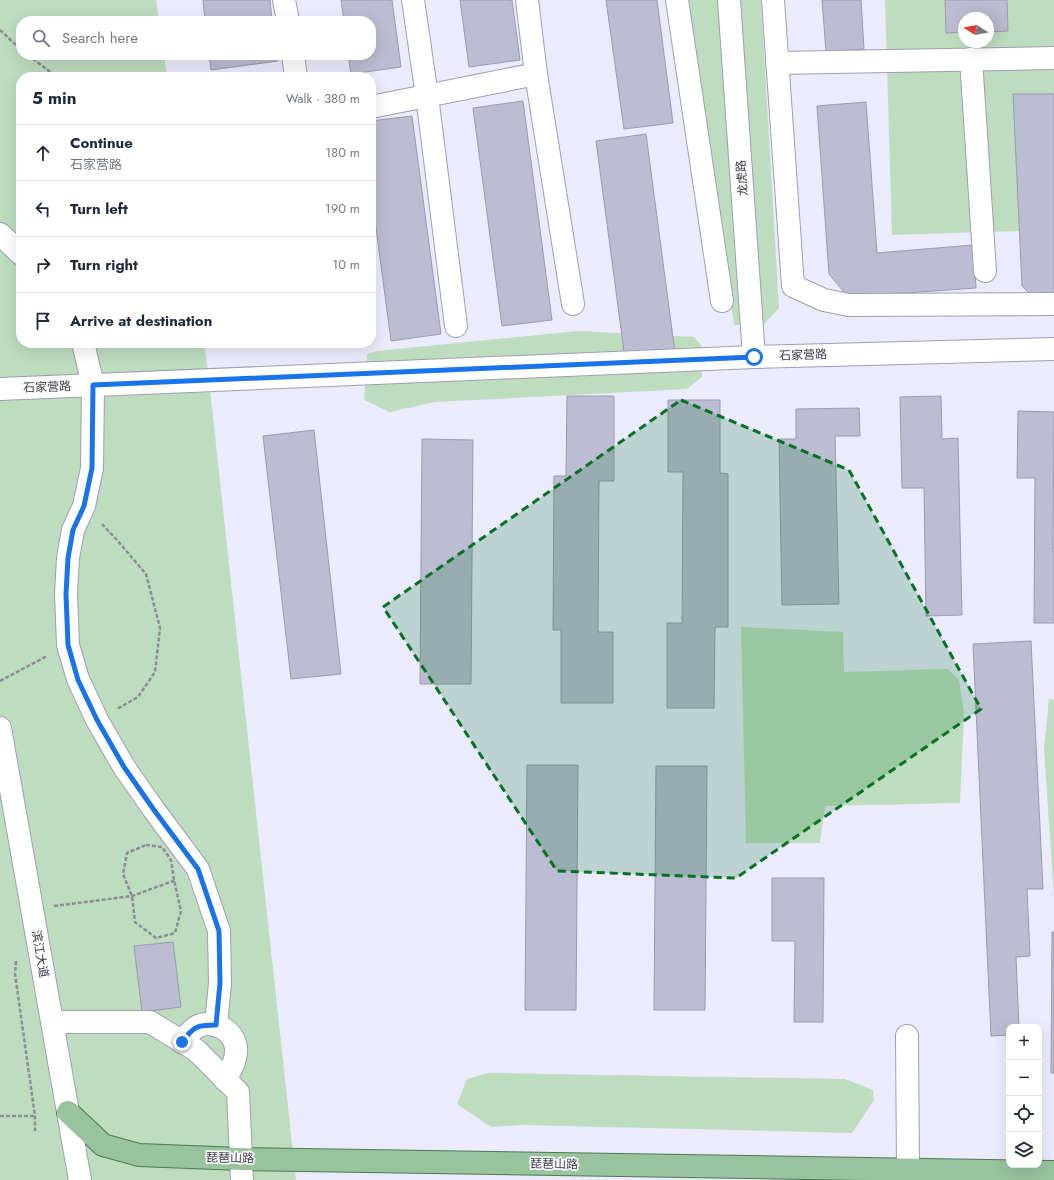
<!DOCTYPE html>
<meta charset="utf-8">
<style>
:root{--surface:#fff;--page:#f6f6f7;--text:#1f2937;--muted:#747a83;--line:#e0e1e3}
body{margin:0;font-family:Jost,"Noto Sans SC",sans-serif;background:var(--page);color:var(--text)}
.controls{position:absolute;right:12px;bottom:12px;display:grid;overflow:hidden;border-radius:8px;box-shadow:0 4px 16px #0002}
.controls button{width:36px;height:36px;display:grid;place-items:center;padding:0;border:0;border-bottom:1px solid var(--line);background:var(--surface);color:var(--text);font:20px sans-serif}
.compass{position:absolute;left:958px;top:12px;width:36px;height:36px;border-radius:50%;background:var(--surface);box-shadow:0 4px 16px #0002;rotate:281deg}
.stop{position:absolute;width:12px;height:12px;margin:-9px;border:3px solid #1a73e8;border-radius:50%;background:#fff}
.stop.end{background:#1a73e8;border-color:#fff;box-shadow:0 1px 4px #0008}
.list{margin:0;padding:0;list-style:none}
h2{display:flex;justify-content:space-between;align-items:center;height:52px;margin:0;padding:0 16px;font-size:17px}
h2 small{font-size:13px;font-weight:400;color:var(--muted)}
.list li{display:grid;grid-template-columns:26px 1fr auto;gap:12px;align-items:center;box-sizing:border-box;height:56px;padding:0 16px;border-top:1px solid var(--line)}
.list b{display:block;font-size:15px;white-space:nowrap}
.list p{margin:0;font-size:13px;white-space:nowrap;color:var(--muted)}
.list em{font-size:13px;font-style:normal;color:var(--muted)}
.icon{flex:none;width:22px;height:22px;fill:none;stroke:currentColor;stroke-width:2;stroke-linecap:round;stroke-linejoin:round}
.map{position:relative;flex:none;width:1054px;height:1180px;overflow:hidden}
.search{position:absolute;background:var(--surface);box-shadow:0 4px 16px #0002;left:16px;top:16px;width:360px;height:44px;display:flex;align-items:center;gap:10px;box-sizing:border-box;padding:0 14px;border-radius:16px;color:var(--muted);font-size:15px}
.panel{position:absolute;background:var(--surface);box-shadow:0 4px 16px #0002;left:16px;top:72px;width:360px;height:276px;border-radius:16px}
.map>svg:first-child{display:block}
.green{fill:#beddbf;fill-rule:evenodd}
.building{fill:#bcbcd2;stroke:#9a99ae}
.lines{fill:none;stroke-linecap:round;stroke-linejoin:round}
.minor-casing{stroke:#9e9eb3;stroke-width:24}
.major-casing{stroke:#4c7953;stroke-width:24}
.path{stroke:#8c8c99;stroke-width:2.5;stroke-dasharray:4 2;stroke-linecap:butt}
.minor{stroke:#fff;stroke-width:22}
.major{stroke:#99c39d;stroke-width:22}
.route{stroke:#1a73e8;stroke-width:5}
.marked{fill:#057123;fill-opacity:0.2;stroke:#057123;stroke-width:3;stroke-dasharray:8 5;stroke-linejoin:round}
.labels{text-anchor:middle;stroke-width:3.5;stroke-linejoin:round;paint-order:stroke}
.street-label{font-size:12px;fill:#3b3b44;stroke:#fafafe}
</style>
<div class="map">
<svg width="1054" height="1180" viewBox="0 0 1054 1180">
<rect width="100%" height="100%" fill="#ebebfd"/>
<!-- green -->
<g class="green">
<polygon points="0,0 156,0 159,21 21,21 21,55 164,55 167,77 21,77 21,343 204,343 209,380 296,1180 0,1180"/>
<polygon points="688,0 761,0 779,308 763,325 734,325"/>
<path d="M885,0H1054V230L892,235ZM964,18H988V42H964Z"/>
<polygon points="578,331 694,337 701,345 702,377 687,389 435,402 390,412 364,400 367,354 377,351"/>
<polygon points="741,627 843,632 844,672 948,669 959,680 964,714 960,803 825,806 820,843 746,843"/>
<polygon points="1049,699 1054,700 1054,897 1044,749"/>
<polygon points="488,1073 845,1079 873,1090 874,1100 852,1133 522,1125 491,1127 457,1104 467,1079"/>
</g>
<!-- building -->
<g class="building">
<polygon points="203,0 270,0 272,21 205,21"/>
<polygon points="341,0 392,0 401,67 351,74 348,55 371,55 371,21 344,21"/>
<polygon points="460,0 512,0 520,60 469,67"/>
<polygon points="606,0 657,0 673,123 624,129"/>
<polygon points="822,0 861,0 864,49 826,52"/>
<polygon points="945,0 1007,0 1008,31 988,32 988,18 964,18 964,32 946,33"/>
<polygon points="209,55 277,55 278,61 211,70"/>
<polygon points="1013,94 1054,94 1054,295 1031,295 1022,286"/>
<polygon points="523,101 552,320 502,326 473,108"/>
<polygon points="866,102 877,253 973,245 976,288 848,297 829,274 817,106"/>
<polygon points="412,116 441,334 391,341 371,190 371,121"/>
<polygon points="646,134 675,353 625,359 596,141"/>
<polygon points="567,396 614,396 614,481 599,481 598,632 613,632 613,703 561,703 561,630 553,630 554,476 566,476"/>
<polygon points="941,396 942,439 958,438 962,615 926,616 924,488 902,488 900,397"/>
<polygon points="668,400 720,400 720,473 728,474 728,627 715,627 714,708 667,708 667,623 682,623 683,472 668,472"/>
<polygon points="859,408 860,436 835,436 839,604 782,605 779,439 796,439 796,409"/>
<polygon points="1018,411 1054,412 1053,552 1054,552 1054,623 1034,623 1035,478 1017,478"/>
<polygon points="314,430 341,674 291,679 263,436"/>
<polygon points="422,439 473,440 471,684 420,684"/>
<polygon points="1031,641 1043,889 1027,889 1030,956 1016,957 1019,1027 1009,1027 1009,1035 991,1036 973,644"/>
<polygon points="527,765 578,765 576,1010 525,1010"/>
<polygon points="656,766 707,766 705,1010 654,1010"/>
<polygon points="772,878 824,878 823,1022 794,1022 795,941 772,941"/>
<polygon points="1052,932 1054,932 1054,1073 1051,1073"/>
<polygon points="173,942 181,1007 142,1012 134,946"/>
</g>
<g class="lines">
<defs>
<g id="minor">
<polyline points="284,0 288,21"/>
<polyline points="413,0 427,96 456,326"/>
<polyline points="677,0 722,301"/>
<polyline points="729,0 754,357"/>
<polyline points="773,0 793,286 824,300 849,305 1054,304"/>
<polyline points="293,55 296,77"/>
<polyline points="971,59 985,271"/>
<polyline points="777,63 1054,58"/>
<polyline points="536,74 573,304"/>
<polyline points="371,107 536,74 527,0"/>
<polyline points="0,234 21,254"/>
<polyline points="83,343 93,385 92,468 84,506 73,530 68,558 66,594 68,645 78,679 97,720 124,767 154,810 198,869 219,931 220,983 216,1025"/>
<polyline points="0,389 754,357 1054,349"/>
<polyline points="0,728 80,1180"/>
<polyline points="53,1022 150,1022 196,1050 238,1092 242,1180"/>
<polyline points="907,1036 908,1170"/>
<path d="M182,1042C187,1036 193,1027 201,1025C216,1021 234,1031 236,1048C237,1060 231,1069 225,1080"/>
</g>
<polyline id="major" points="68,1112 103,1145 139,1155 241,1159 1054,1172"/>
</defs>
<!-- minor casing -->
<use href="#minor" class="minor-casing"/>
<!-- major casing -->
<use href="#major" class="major-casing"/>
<!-- path -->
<g class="path">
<polyline points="0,30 21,50"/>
<polyline points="28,55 57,77"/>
<polyline points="102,524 117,540 146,574 160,628 155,672 138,697 117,709"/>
<polyline points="0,681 47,656"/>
<polygon points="146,845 162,847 171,860 174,880 181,911 175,933 156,938 135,922 132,896 123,874 127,853"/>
<polyline points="54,906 132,896 176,880"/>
<polyline points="16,961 15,974 35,1116 35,1131"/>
<polyline points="0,1116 35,1116"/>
</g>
<!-- minor -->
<use href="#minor" class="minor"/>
<!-- major -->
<use href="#major" class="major"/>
</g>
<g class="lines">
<!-- route -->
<path class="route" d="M182,1042C194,1026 197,1025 216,1025L220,983L219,931L198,869L154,810L124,767L97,720L78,680L68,645L66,594L68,558L73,530L84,506L92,468L93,385L754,357"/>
</g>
<!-- marked area -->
<path class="marked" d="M681,400L849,470L981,709L736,878L557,871L383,607Z"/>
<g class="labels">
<!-- street labels -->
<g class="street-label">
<text transform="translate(742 178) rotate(-94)" y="4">龙虎路</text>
<text transform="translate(803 355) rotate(-2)" y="4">石家营路</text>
<text transform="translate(47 387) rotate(-2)" y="4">石家营路</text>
<text transform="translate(40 954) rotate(80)" y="4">滨江大道</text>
<text transform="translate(230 1158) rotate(1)" y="4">琵琶山路</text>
<text transform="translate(554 1164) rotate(1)" y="4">琵琶山路</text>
</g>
</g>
</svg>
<div class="controls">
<button>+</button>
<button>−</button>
<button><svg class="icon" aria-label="locate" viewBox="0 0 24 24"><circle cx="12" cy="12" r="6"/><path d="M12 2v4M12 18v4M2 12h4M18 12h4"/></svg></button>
<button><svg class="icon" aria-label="layers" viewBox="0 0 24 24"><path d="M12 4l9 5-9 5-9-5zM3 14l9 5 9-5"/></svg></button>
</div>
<svg class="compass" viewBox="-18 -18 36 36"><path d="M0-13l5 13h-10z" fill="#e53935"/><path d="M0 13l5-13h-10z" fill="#747a83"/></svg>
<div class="stop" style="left:754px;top:357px"></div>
<div class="stop end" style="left:182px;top:1042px"></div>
<div class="search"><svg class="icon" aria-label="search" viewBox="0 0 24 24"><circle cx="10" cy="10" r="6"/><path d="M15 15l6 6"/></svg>Search here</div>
<section class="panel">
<h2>5 min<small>Walk · 380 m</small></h2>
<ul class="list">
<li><svg class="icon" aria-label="ahead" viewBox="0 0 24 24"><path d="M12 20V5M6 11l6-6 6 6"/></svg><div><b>Continue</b><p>石家营路</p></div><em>180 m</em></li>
<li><svg class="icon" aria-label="left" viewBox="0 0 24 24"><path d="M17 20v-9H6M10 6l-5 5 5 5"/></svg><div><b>Turn left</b></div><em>190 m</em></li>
<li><svg class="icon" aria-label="right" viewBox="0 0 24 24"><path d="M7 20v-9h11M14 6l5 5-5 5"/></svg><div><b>Turn right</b></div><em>10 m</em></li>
<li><svg class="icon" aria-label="arrive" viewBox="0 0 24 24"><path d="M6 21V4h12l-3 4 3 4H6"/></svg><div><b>Arrive at destination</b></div></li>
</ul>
</section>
</div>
